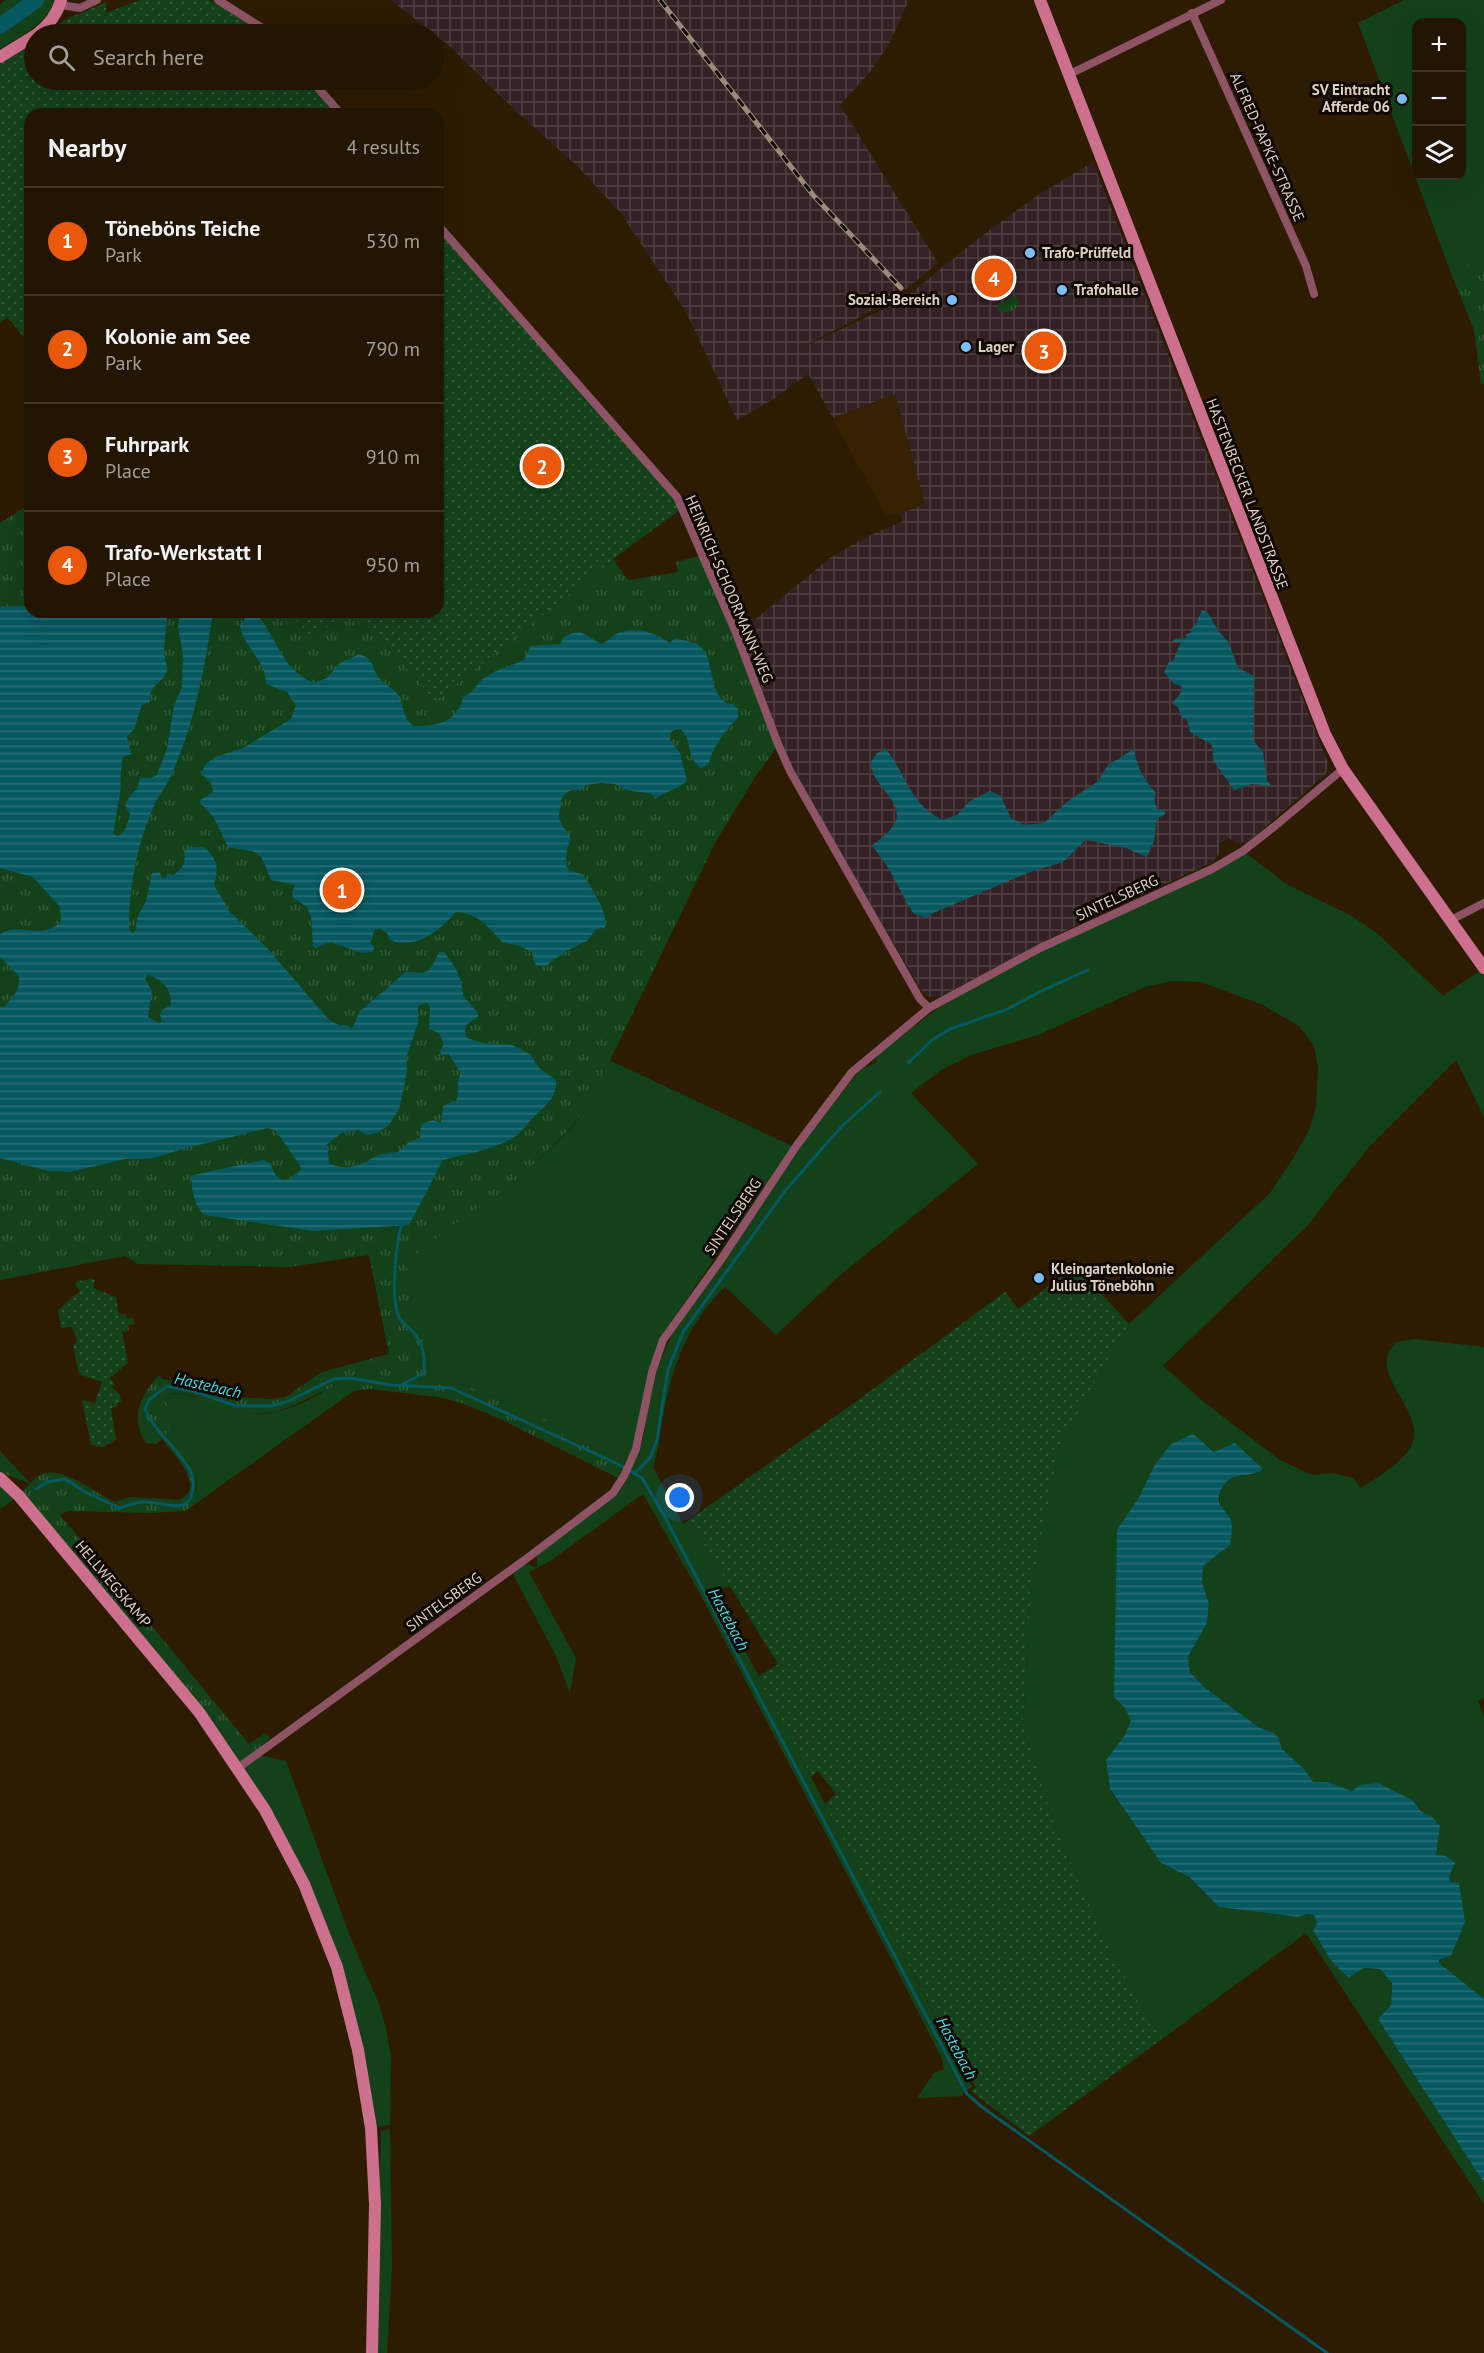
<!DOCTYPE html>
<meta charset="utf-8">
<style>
:root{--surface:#221502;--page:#2e2211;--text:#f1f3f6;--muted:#a29f99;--line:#3f3424;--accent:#ea580c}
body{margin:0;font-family:"PT Sans",sans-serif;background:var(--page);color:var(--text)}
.controls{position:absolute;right:18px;top:18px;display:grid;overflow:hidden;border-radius:12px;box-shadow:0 6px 24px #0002}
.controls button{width:54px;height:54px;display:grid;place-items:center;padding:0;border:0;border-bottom:2px solid var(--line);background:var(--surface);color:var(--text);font:30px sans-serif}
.you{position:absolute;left:680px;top:1498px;width:21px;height:21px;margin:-15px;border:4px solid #fff;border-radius:50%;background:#1a73e8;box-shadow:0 0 0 9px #1a73e833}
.badge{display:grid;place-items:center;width:39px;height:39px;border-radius:50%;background:var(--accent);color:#fff;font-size:20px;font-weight:700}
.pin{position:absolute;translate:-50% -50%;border:3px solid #fff;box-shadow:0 2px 6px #0006}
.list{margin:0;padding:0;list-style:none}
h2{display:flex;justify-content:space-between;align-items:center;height:78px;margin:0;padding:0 24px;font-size:26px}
h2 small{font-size:20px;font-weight:400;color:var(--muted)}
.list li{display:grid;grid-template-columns:39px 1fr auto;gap:18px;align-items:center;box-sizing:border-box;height:108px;padding:0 24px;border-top:2px solid var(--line)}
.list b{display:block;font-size:22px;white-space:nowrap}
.list p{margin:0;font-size:20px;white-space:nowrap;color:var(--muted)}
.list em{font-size:20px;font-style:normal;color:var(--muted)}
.icon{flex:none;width:33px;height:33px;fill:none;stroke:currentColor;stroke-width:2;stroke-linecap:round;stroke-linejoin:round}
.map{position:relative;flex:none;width:1484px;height:2353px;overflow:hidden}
.search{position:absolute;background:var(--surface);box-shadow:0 6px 24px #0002;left:24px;top:24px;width:420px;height:66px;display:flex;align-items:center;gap:15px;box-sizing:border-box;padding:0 21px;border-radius:33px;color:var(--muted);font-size:22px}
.panel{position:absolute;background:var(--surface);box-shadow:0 6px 24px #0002;left:24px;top:108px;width:420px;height:510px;border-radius:18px}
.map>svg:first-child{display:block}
.built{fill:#362100}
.industrial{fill:url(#industrial-grid)}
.grass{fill:#13421a;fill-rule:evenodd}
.forest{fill:url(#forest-firs)}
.park{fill:url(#park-tufts);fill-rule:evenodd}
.garden{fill:url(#garden-dots)}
.water{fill:url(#water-rules);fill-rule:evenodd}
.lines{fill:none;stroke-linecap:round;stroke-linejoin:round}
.stream{stroke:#065961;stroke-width:3}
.river{stroke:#065961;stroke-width:16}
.street{stroke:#8e5466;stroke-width:8}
.secondary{stroke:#cc708d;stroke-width:12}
.rail-casing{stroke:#998c79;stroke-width:5}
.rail{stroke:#0f0801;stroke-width:3;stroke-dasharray:9;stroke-linecap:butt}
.poi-dot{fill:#7dbef9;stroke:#0f0801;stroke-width:2}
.labels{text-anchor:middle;stroke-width:6;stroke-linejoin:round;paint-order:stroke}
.poi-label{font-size:15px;font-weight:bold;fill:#dbd0c1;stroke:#0f0801;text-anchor:start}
.street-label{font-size:15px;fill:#dbd0c1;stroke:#0f0801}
.water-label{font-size:16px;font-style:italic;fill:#4ad4e4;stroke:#0f0801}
</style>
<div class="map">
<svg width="1484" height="2353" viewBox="0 0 1484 2353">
<defs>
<pattern id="industrial-grid" width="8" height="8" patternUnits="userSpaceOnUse" patternTransform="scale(1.5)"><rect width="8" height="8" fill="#342124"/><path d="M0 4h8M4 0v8" fill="none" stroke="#514042"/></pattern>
<pattern id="forest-firs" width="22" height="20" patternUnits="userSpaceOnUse" patternTransform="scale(1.5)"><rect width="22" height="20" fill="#13421a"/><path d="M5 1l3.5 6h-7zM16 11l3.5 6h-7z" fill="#355c3a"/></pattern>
<pattern id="park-tufts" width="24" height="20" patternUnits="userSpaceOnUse" patternTransform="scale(1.5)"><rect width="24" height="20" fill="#13421a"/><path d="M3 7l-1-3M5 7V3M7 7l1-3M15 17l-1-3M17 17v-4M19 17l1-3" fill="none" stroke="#355c3a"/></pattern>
<pattern id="garden-dots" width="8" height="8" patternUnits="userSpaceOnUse" patternTransform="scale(1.5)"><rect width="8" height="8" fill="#13421a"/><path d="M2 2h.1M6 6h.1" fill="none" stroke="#355c3a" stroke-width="1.8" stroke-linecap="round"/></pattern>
<pattern id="water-rules" width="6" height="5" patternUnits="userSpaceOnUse" patternTransform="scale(1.5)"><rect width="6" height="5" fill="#065961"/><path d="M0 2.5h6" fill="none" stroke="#2a7076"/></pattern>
</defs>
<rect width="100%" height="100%" fill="#2d1c02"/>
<!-- built -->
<polygon class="built" points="895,394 925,504 900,514 886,516 833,419"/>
<!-- industrial -->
<polygon class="industrial" points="391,0 909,0 889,44 870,72 840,105 938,263 894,299 795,351 901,301 975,241 1038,195 1093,162 1328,763 1326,774 1248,842 1236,843 1228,838 1219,844 1219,854 1213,862 1054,936 940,997 929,997 922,992 793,771 777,734 740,632 830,558 862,539 903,521 900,514 925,504 895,394 833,418 808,374 772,400 737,420 686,312 620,212 578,167 515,110 447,44"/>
<!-- grass -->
<g class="grass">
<path d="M5,0H54C47,25 20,36 0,49V5Z"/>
<path d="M1404,0H1484V268L1480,260L1451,273L1358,23ZM1416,22H1462V176H1416Z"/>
<path d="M1243,851L1288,885L1350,915L1377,933L1443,996L1484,968V1117L1456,1060L1369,1147L1307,1226L1163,1366L1205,1403L1280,1460L1312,1475L1333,1473L1353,1478L1361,1488C1377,1478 1403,1462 1411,1446C1427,1415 1378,1383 1388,1354C1389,1350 1394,1345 1396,1342L1414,1339L1484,1347V1698L1478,1701L1484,1716V1999L1439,1963V1961L1451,1956L1465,1921L1449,1878L1454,1870L1436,1855L1440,1826C1431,1816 1420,1811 1412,1800L1352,1792L1328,1782H1313L1305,1770L1282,1749L1279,1738L1274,1733L1260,1728L1204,1687L1190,1672L1188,1657L1207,1623L1209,1603L1202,1583L1203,1566L1230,1545C1226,1526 1208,1488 1232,1478C1239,1475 1249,1475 1256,1474L1214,1452L1207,1445L1154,1466L1138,1499L1114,1697L1124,1707L1131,1720L1125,1735L1106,1760L1110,1790L1161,1863L1188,1877L1219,1907L1296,1917L1308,1914L1315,1915L1317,1923L1313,1930C1324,1948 1331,1966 1349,1977L1364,1968L1380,1969L1392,1982L1391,2005L1378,2019L1484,2183V2204L1306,1933L1162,2039L1141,2007L1105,1940L1052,1819L1029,1745L1023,1722L1030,1602L1038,1550L1061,1442L1129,1324L1270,1193L1294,1157L1309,1130L1316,1107L1318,1067L1314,1046L1299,1026L1261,1004L1201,982L1172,981L1145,987L1038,1035L971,1055L941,1070L911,1093L978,1164L839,1276L776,1335L725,1287C685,1326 672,1368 662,1422C659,1438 658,1452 653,1467L683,1524L689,1520L730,1585L716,1594L972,2087L963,2093V2096L917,2098L934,2073L944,2069L942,2059L894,1964L699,1592L643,1494L550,1561L529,1572L576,1658L570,1693L556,1656L513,1574L525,1564L537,1567V1555L617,1495L628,1477L642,1443L655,1373L674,1329L816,1125L860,1070L875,1063L878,1054L934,1011L1040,948Z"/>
<path d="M609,1060L792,1146L660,1338L649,1371L635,1443L626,1460L596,1450L552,1429L554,1423L448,1378L446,1374L428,1365C427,1343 419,1336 406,1319L411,1300L405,1256L410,1252L411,1256L460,1220L459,1218L503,1194L571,1129L589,1104Z"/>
<path d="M336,1385L348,1386L354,1391L202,1499L196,1490L197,1482L165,1435L180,1419L165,1401L168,1395C190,1388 227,1412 254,1414C274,1415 299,1406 316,1396C324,1392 328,1387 336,1385Z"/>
<polygon points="0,1479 18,1496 0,1509"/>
<polygon points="261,1755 286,1761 351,1939 379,2004 386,2028 391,2057 390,2125 371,2128 337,1967 304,1884 238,1768"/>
<polygon points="390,2129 392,2267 387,2353 372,2353 381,2131"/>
</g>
<!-- forest -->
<polygon class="forest" points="0,1451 31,1484 0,1472"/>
<!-- park -->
<g class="park">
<polygon points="1481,259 1484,268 1484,384 1481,384 1474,330 1451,273"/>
<path d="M1016,296L1019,302C1016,312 1007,314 998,311V305Z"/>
<path d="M30,504V612H289L312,638L346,612H359L435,701L613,559L628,580L678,572L676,562L700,556L735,636L777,747L755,777L715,843L589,1104L571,1128L503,1194L460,1218V1220L411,1257L410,1253L405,1256C408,1276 416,1302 406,1319L423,1340L429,1365L446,1366L448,1378L554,1423L552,1429L596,1450L626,1460L618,1478L498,1418L459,1402L438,1397L369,1389L354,1391L348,1386L336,1385L292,1406L275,1412L255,1414L234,1411L192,1395L175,1393L168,1395L165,1401L180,1419L165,1435L195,1471L196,1490L202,1499L185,1511L150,1513L68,1511L60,1515L249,1744L266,1733L270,1738L238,1768L19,1496C25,1490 32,1479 40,1475C60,1464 95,1493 115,1502L130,1497L178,1500C209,1488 172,1453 162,1439L157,1444L146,1443C129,1417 141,1395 159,1375L162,1379L180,1381L221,1396L269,1399L285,1397L322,1372L389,1354L369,1255L289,1267L138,1264L125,1256L0,1280V523ZM123,1153L131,1159L100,1163L75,1170Z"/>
</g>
<!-- garden -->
<g class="garden">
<polygon points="140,0 209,0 269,34 44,34 67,19 106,2 106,13"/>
<polygon points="34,41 34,80 308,80 338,114 30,114 30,344 7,317 0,323 0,64"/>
<polygon points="438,229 677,501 681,509 613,559 435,701 359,612 438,612"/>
<polygon points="289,612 346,612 312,638"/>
<polygon points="1076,1266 1129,1324 1061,1442 1038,1550 1030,1602 1023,1722 1052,1819 1105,1940 1141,2007 1162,2039 1029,2136 971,2091 976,2087 957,2057 825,1804 836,1794 818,1771 811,1776 758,1677 778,1664 689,1520 861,1398 1005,1292 1018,1309"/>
<polygon points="91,1279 95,1280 93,1288 116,1297 119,1315 126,1314 127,1318 133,1318 134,1324 128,1325 129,1331 122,1332 128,1363 110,1378 115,1385 112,1387 120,1395 121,1402 118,1402 118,1406 111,1408 116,1439 104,1447 91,1445 82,1400 95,1403 102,1382 79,1374 73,1346 77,1342 76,1335 71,1327 61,1328 58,1310 80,1291 75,1284 78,1281"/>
</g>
<!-- water -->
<g class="water">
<path d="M30,606V612H167C168,625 164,637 164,650C164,657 167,663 167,669C166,684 148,682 150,702L142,705L134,729L127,737L131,754L123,757C119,771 122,786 119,800C117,811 115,822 113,833L118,836C126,832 128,823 130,814L125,805L131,794L137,789L140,778H150L157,775L167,749L174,706L182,687L183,655L178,627L180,612H213C205,667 194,726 171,776C166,788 157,797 153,808C136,847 129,887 129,929L132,933L136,930L137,918L146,901L152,873L159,872L163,878H166L167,874L174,875C183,868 186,863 184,852L188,847H204C213,855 219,864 216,877C215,882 213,882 215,887C219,895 225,900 227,909L268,949L330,1021L339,1025H347L352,1029L360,1011L406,972C430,973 427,976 439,952H444C455,966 463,978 463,996L478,1013V1017L466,1025L465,1032L467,1038L483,1043L512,1045L530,1054L540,1069L556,1080C558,1097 544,1107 533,1118C528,1123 523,1130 517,1135C499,1149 465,1154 443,1160L409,1225L313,1231L205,1215C195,1208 192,1191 191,1179L194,1175L263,1160L270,1163C272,1166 272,1169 274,1172C280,1187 296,1178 301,1168L299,1164L276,1131L268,1128L190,1147L153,1158L126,1159L69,1172L48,1171L0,1158V1007H4C13,997 20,991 19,976L0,957V934C22,921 38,941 61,922L60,907L33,877L0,868V607ZM148,974C164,983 170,985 171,1005L162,1010L160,1014L162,1022L159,1023L148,1017L152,991L145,979ZM427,1003L430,1006L429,1029L439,1033L444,1044L440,1051L441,1055L449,1054L461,1073C455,1082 460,1092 456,1101L443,1106L441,1123L433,1120L421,1124L420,1138L409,1142L398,1152C393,1153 384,1153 379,1155C361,1164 348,1173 329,1163L327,1144L342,1133L358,1130L367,1135L377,1133L389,1125L399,1109L407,1071L406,1058L418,1023V1006Z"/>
<polygon points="1202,610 1208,613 1217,629 1229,643 1238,668 1254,676 1253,740 1263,752 1267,781 1272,786 1252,784 1234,790 1213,760 1212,745 1190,732 1187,719 1182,718 1178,707 1172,703 1180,694 1182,686 1174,684 1164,672 1169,662 1173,661 1181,642 1172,642 1175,639 1186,638 1186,634 1191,633 1192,627 1195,626"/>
<path d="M255,612C279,639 279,667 313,683L327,678L340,663L360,654C376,661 370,667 379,678C385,686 394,687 399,697C404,708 403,717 413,726C435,727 459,722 463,697C474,693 476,684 484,678C499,668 508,667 524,660L531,646L560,644L564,637C582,627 586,636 601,644C608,642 610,637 616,634C636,625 654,633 670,643L675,638L698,644C701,648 705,652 707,656C713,671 712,704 733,704L738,709V718C727,728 711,749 709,764L702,768C685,760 694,740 680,729L674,730L670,733V740L680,753L687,780C679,790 666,790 655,799L652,794L627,790L615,784L601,783L586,785L580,790C571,789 566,791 561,800C562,806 559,809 559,815C559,825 567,830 571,839L567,848L566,866L570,871L582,874C591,886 609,914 605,928L596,929L587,941L566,951L544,967L536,965L533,960L534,953L517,945L503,943C490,929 477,912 456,912C442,929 413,952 389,939L387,933L381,929H375L370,943L374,947L373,952L362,953L330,942L315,948L313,945L311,917L307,907L293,898L292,893L295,885L271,880C258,848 263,853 228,847L214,818L199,801L213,792L211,783L201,773L206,764L215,757L243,748L291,719L296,705L287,692L266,684C266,660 244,648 240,626L247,615Z"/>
<path d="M886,749C907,776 910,805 943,820L957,815L970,801L990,791L1001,796L1011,818L1024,825L1044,823L1068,801L1097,782L1108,765L1134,749C1137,767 1144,780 1156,793L1154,801L1158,810H1165V814L1157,819L1154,841L1147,857L1126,848L1086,840L1063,862L1030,872L933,913L927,918L914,914L909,907L889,869L872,845C926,809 876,797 870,763L877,753Z"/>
<path d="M1193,1434L1214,1452L1235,1443L1263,1469C1253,1477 1243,1473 1232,1478C1223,1482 1215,1497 1221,1506C1224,1512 1229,1514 1231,1521C1233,1528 1231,1537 1230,1545L1203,1566L1202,1583L1209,1603L1207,1623L1188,1657L1190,1672L1204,1687L1260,1728L1274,1733L1279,1738L1282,1749L1305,1770L1313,1782H1328L1352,1791L1360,1785L1378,1783L1412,1800L1421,1811L1432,1817L1440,1826L1436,1855L1446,1856L1455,1863L1449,1878L1451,1882L1459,1883L1465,1922L1451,1956L1439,1960V1963L1484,1999V2183L1378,2019L1391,2005L1392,1983L1380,1969L1364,1968L1349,1977C1331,1966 1324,1948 1313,1930L1317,1923L1314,1915L1308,1914L1297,1917L1219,1907L1189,1877L1161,1863L1110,1789L1106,1760L1125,1735L1131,1720L1124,1707L1114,1697L1117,1530L1138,1499L1154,1466L1171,1444Z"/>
</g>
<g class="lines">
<!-- stream -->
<g class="stream">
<polyline points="908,1063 932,1040 950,1029 1008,1009 1043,990 1088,970"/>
<path d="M401,1226C396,1248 390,1296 399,1317C402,1323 408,1327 412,1331C424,1343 425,1357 424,1373L403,1384"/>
<polyline points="634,1474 650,1458 657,1440 668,1370 683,1332 785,1191 841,1127 880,1092"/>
<path d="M36,1489L47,1482L65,1479L85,1492L119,1508C128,1506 136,1501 146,1502C158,1502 171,1508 183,1505C194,1502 195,1481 191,1472C179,1449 155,1433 145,1409L149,1400L167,1386L196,1392L236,1406H271L286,1402L334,1379L350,1378L391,1385L451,1388L620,1465L642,1478L666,1519L967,2094L982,2107L1327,2353"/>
</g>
<!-- river -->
<polyline class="river" points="0,26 36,0"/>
<!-- street -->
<g class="street">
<polyline points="218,0 272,34"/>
<polyline points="60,5 80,8 97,0"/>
<polyline points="1192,13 1306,266 1314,294"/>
<polyline points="1070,74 1221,0"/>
<polyline points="311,80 341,114"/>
<polyline points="438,225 677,497 736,633 778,744 790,771 920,999 929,1008"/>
<polyline points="1451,920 1484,903"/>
<polyline points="238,1768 530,1556 613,1493 624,1476 636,1449 652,1372 663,1340 720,1261 797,1145 852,1072 929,1008 1040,948 1212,869 1243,851 1275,826 1343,769"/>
</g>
<!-- secondary -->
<g class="secondary">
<polyline points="1040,0 1325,734 1343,769 1484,968"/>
<path d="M37,34C49,25 57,15 61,0"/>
<polyline points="0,57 34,36"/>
<polyline points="0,1478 19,1496 199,1712 265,1810 304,1884 337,1967 358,2050 371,2128 375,2204 372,2353"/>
</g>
<defs>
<polyline id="rail" points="660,0 814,196 901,288"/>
</defs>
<!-- rail casing -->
<use href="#rail" class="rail-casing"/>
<!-- rail -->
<use href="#rail" class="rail"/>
</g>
<!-- markers -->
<g class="poi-dot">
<circle cx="1402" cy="99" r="6"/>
<circle cx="1030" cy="253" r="6"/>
<circle cx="1062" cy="290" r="6"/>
<circle cx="952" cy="300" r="6"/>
<circle cx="966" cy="347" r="6"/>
<circle cx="1039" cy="1278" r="6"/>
</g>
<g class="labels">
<!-- poi labels -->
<g class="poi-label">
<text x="1390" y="95" text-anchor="end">SV Eintracht<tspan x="1390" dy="17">Afferde 06</tspan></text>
<text x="1042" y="258">Trafo-Prüffeld</text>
<text x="1074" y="295">Trafohalle</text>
<text x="940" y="305" text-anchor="end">Sozial-Bereich</text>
<text x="978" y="352">Lager</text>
<text x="1051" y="1274">Kleingartenkolonie<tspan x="1051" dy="17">Julius Töneböhn</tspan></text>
</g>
<!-- street labels -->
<g class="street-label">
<text transform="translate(1267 147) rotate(66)" y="5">ALFRED-PAPKE-STRASSE</text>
<text transform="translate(1247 494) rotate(69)" y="5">HASTENBECKER LANDSTRASSE</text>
<text transform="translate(729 589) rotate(67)" y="5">HEINRICH-SCHOORMANN-WEG</text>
<text transform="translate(1117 898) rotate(-25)" y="5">SINTELSBERG</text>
<text transform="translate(733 1217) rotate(-56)" y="5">SINTELSBERG</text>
<text transform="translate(113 1584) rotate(50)" y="5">HELLWEGSKAMP</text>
<text transform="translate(444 1602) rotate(-36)" y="5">SINTELSBERG</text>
</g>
<!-- water labels -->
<g class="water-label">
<text transform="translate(208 1385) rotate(13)" y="6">Hastebach</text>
<text transform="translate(729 1619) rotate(62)" y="6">Hastebach</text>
<text transform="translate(957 2048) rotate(62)" y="6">Hastebach</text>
</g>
</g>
</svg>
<div class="controls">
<button>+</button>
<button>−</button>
<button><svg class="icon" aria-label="layers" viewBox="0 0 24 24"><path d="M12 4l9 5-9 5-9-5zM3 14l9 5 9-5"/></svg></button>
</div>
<div class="you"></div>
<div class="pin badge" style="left:342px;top:890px">1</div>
<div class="pin badge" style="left:542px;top:466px">2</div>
<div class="pin badge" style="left:1044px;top:351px">3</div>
<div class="pin badge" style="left:994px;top:278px">4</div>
<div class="search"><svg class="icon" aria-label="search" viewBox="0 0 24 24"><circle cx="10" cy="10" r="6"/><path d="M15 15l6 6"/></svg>Search here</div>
<section class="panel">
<h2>Nearby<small>4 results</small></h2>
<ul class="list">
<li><span class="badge">1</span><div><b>Töneböns Teiche</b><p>Park</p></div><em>530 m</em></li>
<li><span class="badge">2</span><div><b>Kolonie am See</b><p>Park</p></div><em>790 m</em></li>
<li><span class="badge">3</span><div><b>Fuhrpark</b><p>Place</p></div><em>910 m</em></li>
<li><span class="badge">4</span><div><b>Trafo-Werkstatt I</b><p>Place</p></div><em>950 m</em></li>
</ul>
</section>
</div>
